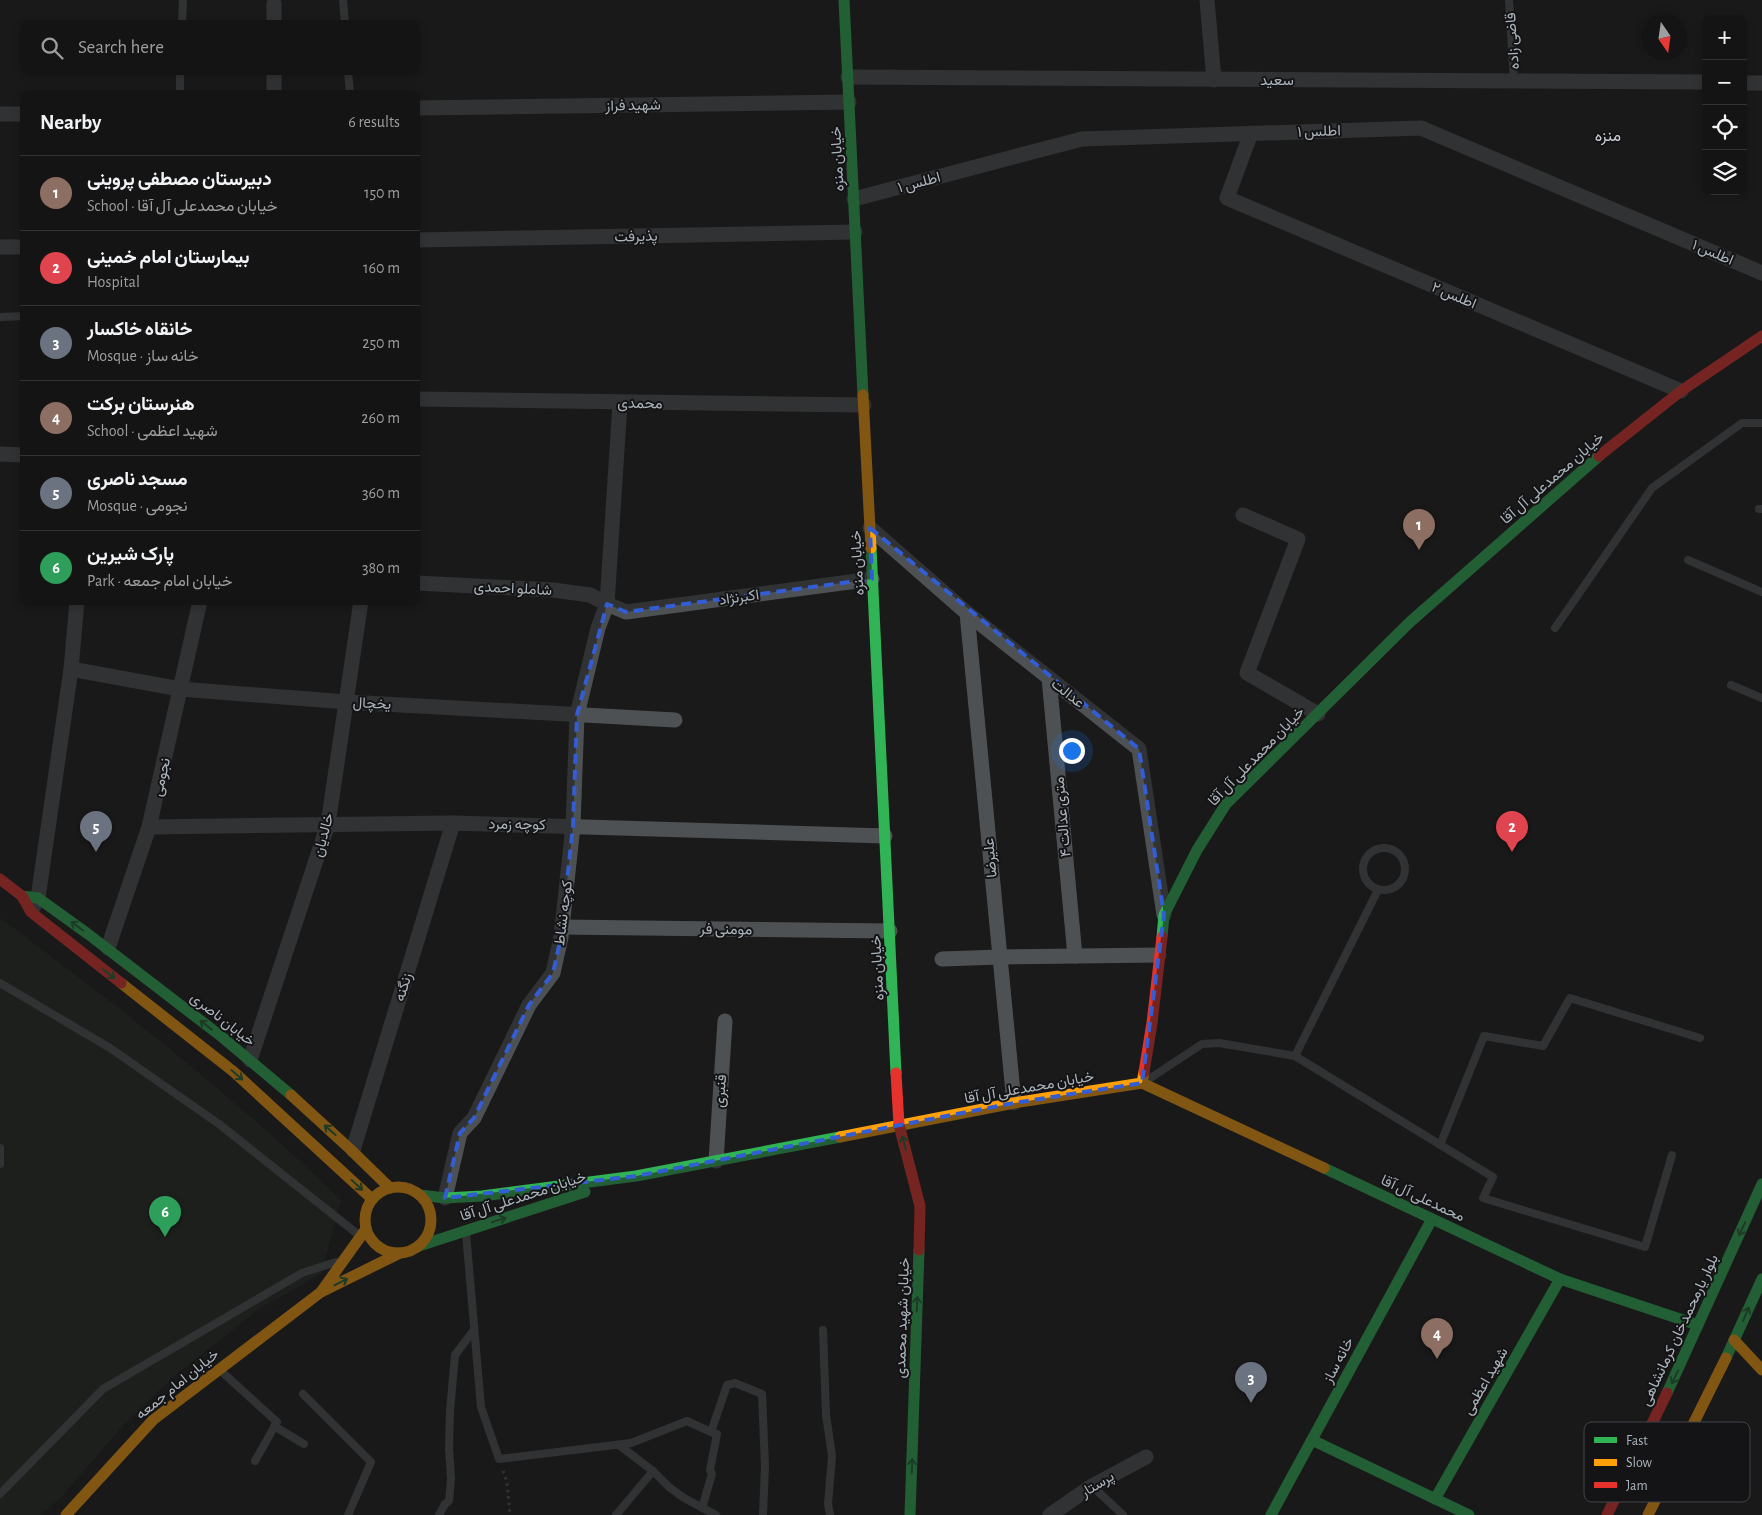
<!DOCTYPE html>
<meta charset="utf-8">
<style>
:root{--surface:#141414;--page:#212122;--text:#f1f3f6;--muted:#9d9ea0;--line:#333334;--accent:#d93025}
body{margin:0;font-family:"Alegreya Sans",Vazirmatn,sans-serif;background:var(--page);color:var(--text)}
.controls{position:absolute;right:15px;top:15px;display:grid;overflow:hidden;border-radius:10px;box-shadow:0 2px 8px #0003}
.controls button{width:45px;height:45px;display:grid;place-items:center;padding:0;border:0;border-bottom:1px solid var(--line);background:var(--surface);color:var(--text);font:25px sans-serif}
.compass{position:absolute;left:1642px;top:15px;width:45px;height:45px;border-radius:50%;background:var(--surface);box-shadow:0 2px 8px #0003;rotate:167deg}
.you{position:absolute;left:1071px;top:750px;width:18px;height:18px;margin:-12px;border:4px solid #fff;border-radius:50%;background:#1a73e8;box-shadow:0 0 0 8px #1a73e833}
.badge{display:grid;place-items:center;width:32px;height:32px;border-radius:50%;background:var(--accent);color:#fff;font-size:16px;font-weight:700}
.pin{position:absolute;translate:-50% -41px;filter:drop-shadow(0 1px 2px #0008)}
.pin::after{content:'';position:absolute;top:26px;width:18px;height:15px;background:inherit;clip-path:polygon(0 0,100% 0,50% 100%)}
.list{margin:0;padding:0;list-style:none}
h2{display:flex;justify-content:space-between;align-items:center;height:65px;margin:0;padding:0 20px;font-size:21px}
h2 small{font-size:16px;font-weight:400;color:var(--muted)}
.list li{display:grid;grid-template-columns:32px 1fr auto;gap:15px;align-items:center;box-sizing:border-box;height:75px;padding:0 20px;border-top:1px solid var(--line)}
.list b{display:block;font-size:19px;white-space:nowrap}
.list p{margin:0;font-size:16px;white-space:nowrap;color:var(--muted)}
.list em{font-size:16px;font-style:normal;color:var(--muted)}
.icon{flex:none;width:28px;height:28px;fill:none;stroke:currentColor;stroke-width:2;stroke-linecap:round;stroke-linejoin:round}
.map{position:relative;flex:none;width:1762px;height:1515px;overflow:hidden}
.search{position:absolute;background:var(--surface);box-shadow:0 2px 8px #0003;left:20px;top:20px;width:400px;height:55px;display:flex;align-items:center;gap:12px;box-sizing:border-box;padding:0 18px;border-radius:10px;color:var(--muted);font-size:19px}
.panel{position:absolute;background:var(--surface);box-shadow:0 2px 8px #0003;left:20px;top:90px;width:400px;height:515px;border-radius:10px}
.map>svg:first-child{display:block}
.green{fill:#20271f}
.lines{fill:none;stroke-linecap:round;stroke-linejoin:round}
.path{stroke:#505255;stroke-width:3;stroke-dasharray:2.5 4;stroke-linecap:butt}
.lane{stroke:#4e5153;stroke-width:8}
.street{stroke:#4e5153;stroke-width:15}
.fast{stroke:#30b455;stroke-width:11}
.slow{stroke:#ff9f0a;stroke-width:11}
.jam{stroke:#e5322d;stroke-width:11}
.oneway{stroke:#226436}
.marked{fill:none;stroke:#325dd4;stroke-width:4;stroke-dasharray:10 6;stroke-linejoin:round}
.labels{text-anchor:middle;stroke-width:4;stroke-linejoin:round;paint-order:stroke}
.street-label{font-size:15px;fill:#abb4bb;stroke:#141416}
.neighbourhood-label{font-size:16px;fill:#ccd2d7;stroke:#141416}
.key{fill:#141416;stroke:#414448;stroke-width:1}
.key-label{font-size:14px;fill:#abb4bb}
</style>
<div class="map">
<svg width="1762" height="1515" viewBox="0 0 1762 1515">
<rect width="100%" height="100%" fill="#1a1a1a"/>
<!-- green -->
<path class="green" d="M0,918C118,1006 235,1097 341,1200L321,1274L262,1307L175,1375L120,1429L61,1497L41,1515H0Z"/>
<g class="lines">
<!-- path -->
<polyline class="path" points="503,1471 507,1482 510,1515"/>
<!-- lane -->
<g class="lane">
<polyline points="343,0 345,24"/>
<polyline points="1509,0 1514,81"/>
<polyline points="182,24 183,0"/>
<polyline points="348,71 350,94"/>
<polyline points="180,94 180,71"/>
<polyline points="0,317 24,316"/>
<polyline points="1759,509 1762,509"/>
<polyline points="1688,560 1762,592"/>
<polyline points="1555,628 1652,488 1742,423 1762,423"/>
<polyline points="1731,685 1762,698"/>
<circle cx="1384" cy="869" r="21"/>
<polyline points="0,983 110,1048 219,1124 360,1236"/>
<polyline points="1295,1056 1378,890"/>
<polyline points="1146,1081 1202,1044 1219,1043 1295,1056 1493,1177 1483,1198 1645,1247 1672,1155"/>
<polyline points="1440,1145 1484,1036 1543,1046 1570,998 1700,1038"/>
<polyline points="0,1148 0,1164"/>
<polyline points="466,1233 481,1407 499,1459 631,1443 687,1421 711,1432 727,1385 735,1383 762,1394 765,1466 763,1515"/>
<polyline points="823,1330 826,1415 832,1456 828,1504 830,1515"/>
<polyline points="221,1371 277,1422 255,1461"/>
<polyline points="303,1394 371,1462 348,1515"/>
<polyline points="274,1426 304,1444"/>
<polyline points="619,1445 653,1471 669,1487 684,1498 716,1515"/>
<polyline points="1092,1486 1123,1515"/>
<polyline points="0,1494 103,1389 302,1273 336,1262"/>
<polyline points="702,1508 712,1474 710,1470 717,1434 711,1432"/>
<polyline points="439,1515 445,1504 449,1501 451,1479 449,1448 450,1411 455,1355 474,1330"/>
<polyline points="616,1515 653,1471"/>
</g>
<!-- street -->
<g class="street">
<polyline points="1207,0 1214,80"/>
<polyline points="274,4 274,24"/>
<polyline points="274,71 274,94"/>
<polyline points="848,77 1706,82"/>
<polyline points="1743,83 1762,83"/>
<polyline points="416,108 849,102"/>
<polyline points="0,114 24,114"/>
<polyline points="1251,133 1227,198 1681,391"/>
<polyline points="854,199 1082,139 1421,128 1762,273"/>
<polyline points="416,240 855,232"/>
<polyline points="0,247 24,247"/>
<polyline points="416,399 864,405"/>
<polyline points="0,454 24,455"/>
<polyline points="1243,515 1298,539 1247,673 1318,714"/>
<polyline points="870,528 967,613 1139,749 1164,915"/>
<polyline points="416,583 553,590 590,595 607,604 626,612 872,579"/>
<polyline points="967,613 1014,1103"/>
<polyline points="71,669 180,689 347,702 675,720"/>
<polyline points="1049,678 1075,956"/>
<polyline points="149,827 453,823 885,836"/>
<polyline points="34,906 38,898 71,669 77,601"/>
<polyline points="562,927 890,931"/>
<polyline points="108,948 149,827 200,601"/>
<polyline points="942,959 1000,957 1159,955"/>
<polyline points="250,1060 328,824 361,601"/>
<polyline points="353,1150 453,823"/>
<polyline points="716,1161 725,1021"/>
<polyline points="445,1198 460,1133 474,1118 529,1005 553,973 561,937 573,826 577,715 598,628 607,604 620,403"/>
<polyline points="1050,1515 1092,1486 1146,1457"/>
</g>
<!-- fast -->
<g class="fast">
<polyline points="844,0 863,395"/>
<polyline points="871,548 896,1073"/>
<polyline points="22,896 38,898 88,934 222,1037 291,1095"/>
<polyline points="1162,937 1164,915 1197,850 1226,804 1410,622 1599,456"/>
<polyline points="1324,1168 1560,1279 1698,1325"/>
<polyline points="420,1195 445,1198 482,1196 636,1176 840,1137"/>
<polyline points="419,1246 585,1192"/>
<polyline points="1726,1358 1762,1279"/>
<polyline points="1667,1393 1762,1184"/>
<polyline points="1312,1440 1469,1515"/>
<polyline points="1435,1499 1560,1279"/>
<polyline points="910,1515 919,1250"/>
<polyline points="1271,1515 1432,1219"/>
</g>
<!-- slow -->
<g class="slow">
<polyline points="863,395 871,548"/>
<polyline points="121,983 234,1072 372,1199"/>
<polyline points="1142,1083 1324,1168"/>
<polyline points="291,1095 350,1149 390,1188"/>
<polyline points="840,1137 1014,1103 1142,1083 1144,1072"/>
<circle cx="398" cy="1220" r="33"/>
<polyline points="366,1229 321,1292 400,1253"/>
<polyline points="1734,1340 1762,1370"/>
<polyline points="66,1515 153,1420 321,1292"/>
<polyline points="1648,1515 1726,1358"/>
</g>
<!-- jam -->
<g class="jam">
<polyline points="1599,456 1681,391 1762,336"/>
<polyline points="0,879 22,896 31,912 121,983"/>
<polyline points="1144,1072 1152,1023 1162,937"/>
<polyline points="896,1073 899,1125 920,1206 919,1250"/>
<polyline points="1607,1515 1667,1393"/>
</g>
</g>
<!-- one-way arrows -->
<defs><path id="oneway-shaft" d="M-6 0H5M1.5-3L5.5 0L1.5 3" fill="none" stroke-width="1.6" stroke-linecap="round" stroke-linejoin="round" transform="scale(1.25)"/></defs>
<g class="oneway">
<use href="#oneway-shaft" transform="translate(77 926) rotate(-144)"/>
<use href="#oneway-shaft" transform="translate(109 974) rotate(38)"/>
<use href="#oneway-shaft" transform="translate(206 1025) rotate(-142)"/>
<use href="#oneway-shaft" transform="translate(237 1075) rotate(41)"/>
<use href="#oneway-shaft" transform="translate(330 1130) rotate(-139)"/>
<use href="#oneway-shaft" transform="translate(904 1143) rotate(-104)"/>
<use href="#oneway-shaft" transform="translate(357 1185) rotate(43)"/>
<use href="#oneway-shaft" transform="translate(499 1220) rotate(-18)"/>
<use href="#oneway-shaft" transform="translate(1742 1229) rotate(115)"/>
<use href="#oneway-shaft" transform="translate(341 1282) rotate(-27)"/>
<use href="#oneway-shaft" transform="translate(917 1304) rotate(-88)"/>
<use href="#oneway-shaft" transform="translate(1746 1314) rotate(-66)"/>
<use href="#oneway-shaft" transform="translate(1675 1377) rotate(116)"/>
<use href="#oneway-shaft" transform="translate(912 1466) rotate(-88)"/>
</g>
<!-- marked area -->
<path d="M0 0H1762V1515H0ZM870,528L1139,749L1164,915L1142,1083L1014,1103L636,1176L445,1198L460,1133L474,1118L529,1005L553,973L561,937L573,826L577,715L607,604L626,612L872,579Z" fill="#1a1a1a" fill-opacity=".55" fill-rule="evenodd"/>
<path class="marked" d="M870,528L1139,749L1164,915L1142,1083L1014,1103L636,1176L445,1198L460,1133L474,1118L529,1005L553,973L561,937L573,826L577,715L607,604L626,612L872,579Z"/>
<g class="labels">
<!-- street labels -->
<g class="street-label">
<text transform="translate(1512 41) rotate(-94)" y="5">قاضی زاده</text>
<text x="1277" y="85">سعید</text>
<text transform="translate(633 105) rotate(-1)" y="5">شهید فراز</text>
<text transform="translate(1319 131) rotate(-2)" y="5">اطلس ۱</text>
<text transform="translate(837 159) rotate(-93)" y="5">خیابان منزه</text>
<text transform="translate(919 182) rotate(-15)" y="5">اطلس ۱</text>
<text transform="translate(636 236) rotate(-1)" y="5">پذیرفت</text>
<text transform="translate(1713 252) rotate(23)" y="5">اطلس ۱</text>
<text transform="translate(1454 295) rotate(23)" y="5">اطلس ۲</text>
<text transform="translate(640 403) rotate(1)" y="5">محمدی</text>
<text transform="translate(1552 478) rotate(-41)" y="5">خیابان محمدعلی آل آقا</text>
<text transform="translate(857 563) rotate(-93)" y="5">خیابان منزه</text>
<text transform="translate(513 588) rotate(3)" y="5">شاملو احمدی</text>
<text transform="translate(739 597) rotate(-8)" y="5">اکبرنژاد</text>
<text transform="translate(1068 693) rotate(38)" y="5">عدالت</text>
<text transform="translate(372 703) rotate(3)" y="5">یخچال</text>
<text transform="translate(1256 756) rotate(-46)" y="5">خیابان محمدعلی آل آقا</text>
<text transform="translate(161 777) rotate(-77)" y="5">نجومی</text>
<text transform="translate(1062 817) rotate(-95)" y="5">۴ متری عدالت</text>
<text transform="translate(517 824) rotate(1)" y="5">کوچه زمرد</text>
<text transform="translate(323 835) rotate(-75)" y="5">خالدیان</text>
<text transform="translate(990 858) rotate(-95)" y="5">علیرضا</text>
<text transform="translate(563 913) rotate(-83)" y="5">کوچه نشاط</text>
<text transform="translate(726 929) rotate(1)" y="5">مومنی فر</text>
<text transform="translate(877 968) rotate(-93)" y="5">خیابان منزه</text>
<text transform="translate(403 987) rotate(-73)" y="5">زنگنه</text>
<text transform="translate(223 1019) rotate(38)" y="5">خیابان ناصری</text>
<text transform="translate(1029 1087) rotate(-10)" y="5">خیابان محمدعلی آل آقا</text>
<text transform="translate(720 1091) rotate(-86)" y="5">قنبری</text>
<text transform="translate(523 1196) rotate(-18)" y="5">خیابان محمدعلی آل آقا</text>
<text transform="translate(1423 1198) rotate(25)" y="5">محمدعلی آل آقا</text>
<text transform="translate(902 1318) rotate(-88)" y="5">خیابان شهید محمدی</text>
<text transform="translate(1679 1330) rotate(-65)" y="5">بلوار یارمحمدخان کرمانشاهی</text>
<text transform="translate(1338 1360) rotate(-62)" y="5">خانه ساز</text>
<text transform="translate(1485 1381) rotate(-60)" y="5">شهید اعظمی</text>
<text transform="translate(177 1384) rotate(-39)" y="5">خیابان امام جمعه</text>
<text transform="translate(1097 1484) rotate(-31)" y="5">پرستار</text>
</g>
<!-- neighbourhood labels -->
<g class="neighbourhood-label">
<text x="1608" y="141">منزه</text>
</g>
</g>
<!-- legend -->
<rect x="1584" y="1422" width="166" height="80" rx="8" class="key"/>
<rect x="1594" y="1437" width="23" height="6" fill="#30b455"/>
<rect x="1594" y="1459" width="23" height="7" fill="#ff9f0a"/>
<rect x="1594" y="1482" width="23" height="6" fill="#e5322d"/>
<g class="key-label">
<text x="1626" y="1445">Fast</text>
<text x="1626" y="1467">Slow</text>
<text x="1626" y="1490">Jam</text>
</g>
</svg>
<div class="controls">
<button>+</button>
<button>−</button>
<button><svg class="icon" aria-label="locate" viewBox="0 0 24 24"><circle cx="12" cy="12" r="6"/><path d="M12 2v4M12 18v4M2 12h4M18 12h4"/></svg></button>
<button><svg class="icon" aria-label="layers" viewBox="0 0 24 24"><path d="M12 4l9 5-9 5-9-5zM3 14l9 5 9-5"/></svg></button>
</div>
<svg class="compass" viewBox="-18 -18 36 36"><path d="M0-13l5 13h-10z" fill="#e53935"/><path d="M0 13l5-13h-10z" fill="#9d9ea0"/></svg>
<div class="you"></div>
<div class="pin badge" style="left:1419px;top:550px;background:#8d6e63">1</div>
<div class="pin badge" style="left:1512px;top:852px;background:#e0444e">2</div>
<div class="pin badge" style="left:1251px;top:1403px;background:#6b7280">3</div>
<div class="pin badge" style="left:1437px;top:1359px;background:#8d6e63">4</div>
<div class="pin badge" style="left:96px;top:852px;background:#6b7280">5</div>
<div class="pin badge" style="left:165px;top:1237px;background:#2e9e5b">6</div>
<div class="search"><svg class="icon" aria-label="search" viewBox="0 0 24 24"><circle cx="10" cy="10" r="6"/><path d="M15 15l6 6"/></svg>Search here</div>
<section class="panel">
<h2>Nearby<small>6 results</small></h2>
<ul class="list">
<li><span class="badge" style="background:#8d6e63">1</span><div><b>دبیرستان مصطفی پروینی</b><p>School · خیابان محمدعلی آل آقا</p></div><em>150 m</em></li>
<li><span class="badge" style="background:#e0444e">2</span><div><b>بیمارستان امام خمینی</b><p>Hospital</p></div><em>160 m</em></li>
<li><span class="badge" style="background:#6b7280">3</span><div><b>خانقاه خاکسار</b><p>Mosque · خانه ساز</p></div><em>250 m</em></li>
<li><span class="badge" style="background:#8d6e63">4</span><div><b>هنرستان برکت</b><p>School · شهید اعظمی</p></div><em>260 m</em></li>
<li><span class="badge" style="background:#6b7280">5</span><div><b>مسجد ناصری</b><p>Mosque · نجومی</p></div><em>360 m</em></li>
<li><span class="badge" style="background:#2e9e5b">6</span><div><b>پارک شیرین</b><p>Park · خیابان امام جمعه</p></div><em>380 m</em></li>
</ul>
</section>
</div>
